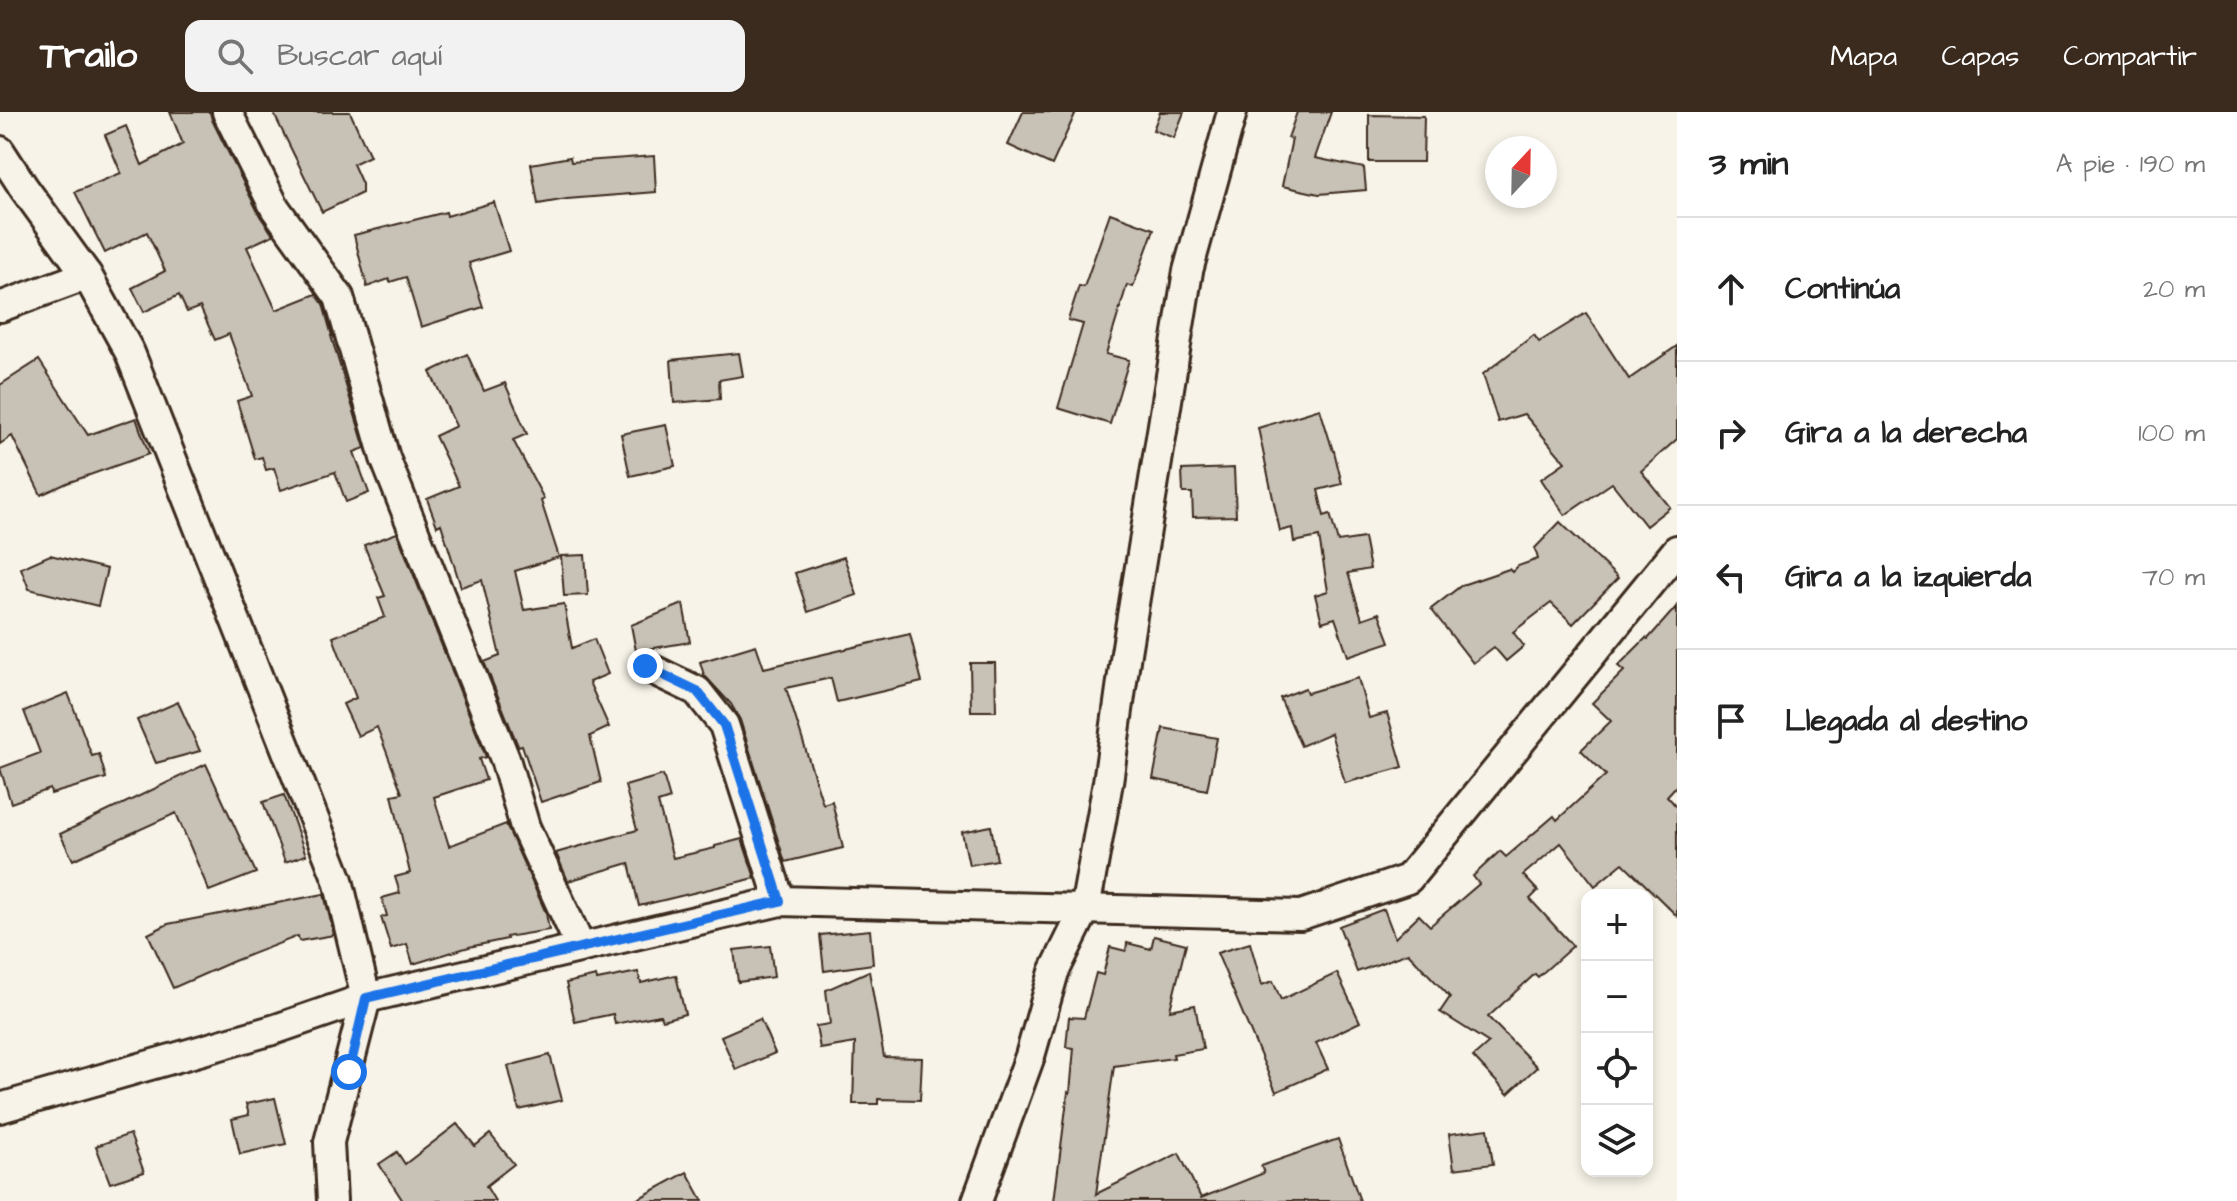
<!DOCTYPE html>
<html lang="es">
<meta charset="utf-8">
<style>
:root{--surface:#fff;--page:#f2f2f2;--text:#222;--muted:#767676;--line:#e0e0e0;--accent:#3b2a1e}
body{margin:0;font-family:"Architects Daughter",sans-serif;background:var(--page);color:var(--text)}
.controls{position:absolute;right:24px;bottom:24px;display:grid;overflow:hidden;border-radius:16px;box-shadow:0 4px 12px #0003}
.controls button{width:72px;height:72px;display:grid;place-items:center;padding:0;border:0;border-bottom:2px solid var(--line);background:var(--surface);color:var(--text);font:40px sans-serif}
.compass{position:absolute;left:1485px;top:24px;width:72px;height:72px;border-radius:50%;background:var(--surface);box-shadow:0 4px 12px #0003;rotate:22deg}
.stop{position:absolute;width:24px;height:24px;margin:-18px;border:6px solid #1a73e8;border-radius:50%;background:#fff}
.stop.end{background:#1a73e8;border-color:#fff;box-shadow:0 2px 8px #0008}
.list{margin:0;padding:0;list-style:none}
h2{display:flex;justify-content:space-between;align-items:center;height:104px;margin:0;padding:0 32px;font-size:34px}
h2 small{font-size:26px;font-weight:400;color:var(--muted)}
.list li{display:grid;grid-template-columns:52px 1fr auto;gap:24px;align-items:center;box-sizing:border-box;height:144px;padding:0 32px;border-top:2px solid var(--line)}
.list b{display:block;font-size:30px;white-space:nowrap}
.list em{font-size:26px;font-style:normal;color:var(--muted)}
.icon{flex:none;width:44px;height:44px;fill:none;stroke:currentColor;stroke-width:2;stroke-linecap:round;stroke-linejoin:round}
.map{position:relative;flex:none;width:1677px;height:1089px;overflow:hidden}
header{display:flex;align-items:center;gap:48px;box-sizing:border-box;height:112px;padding:0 40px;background:var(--accent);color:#fff}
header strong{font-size:38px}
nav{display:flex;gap:44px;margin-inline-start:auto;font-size:28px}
.search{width:560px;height:72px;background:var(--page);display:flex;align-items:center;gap:20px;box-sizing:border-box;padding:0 28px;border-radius:16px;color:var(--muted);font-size:30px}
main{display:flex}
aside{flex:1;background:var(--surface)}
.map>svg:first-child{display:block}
.building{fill:#c8c1b6;stroke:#3b2a1e;stroke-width:2}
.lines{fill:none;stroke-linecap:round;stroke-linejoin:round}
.minor-casing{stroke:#3b2a1e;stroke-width:34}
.minor{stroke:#f7f3e8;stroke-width:28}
.route{stroke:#1a73e8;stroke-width:10}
</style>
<header>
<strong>Trailo</strong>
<div class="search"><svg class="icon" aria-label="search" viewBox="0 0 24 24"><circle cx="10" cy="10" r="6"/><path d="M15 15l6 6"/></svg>Buscar aquí</div>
<nav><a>Mapa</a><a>Capas</a><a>Compartir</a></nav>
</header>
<main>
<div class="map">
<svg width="1677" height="1089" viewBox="0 0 1677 1089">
<rect width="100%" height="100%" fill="#f7f3e8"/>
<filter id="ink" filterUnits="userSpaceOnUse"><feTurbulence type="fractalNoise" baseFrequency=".0125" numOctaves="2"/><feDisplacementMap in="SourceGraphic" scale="16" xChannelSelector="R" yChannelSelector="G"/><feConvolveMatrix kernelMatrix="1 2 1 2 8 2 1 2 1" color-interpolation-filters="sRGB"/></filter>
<g filter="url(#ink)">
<!-- building -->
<g class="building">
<polygon points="170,0 210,0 212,8 260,104 273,123 247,135 276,198 316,182 323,192 332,224 331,224 365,336 354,340 369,381 346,390 335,360 281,378 274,356 266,358 262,345 255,347 237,289 252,284 229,222 215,228 200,195 187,200 179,183 144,200 132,176 165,159 147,120 105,141 75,80 121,61 105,23 126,14 142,53 183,32"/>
<polygon points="273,0 350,0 370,44 353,52 362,72 362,81 322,100"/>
<polygon points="1023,0 1076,0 1052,53 1008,33"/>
<polygon points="1160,0 1184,0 1174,26 1153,18"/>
<polygon points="1297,0 1331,0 1315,46 1364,56 1366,78 1319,82 1282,74 1292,27 1288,26"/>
<polygon points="1369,3 1424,4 1423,50 1369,50"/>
<polygon points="654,44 656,80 567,87 538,92 531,52 570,45 571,50"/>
<polygon points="494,90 509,139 469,151 483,195 421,215 406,165 390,170 389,167 367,175 354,123 446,100 447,104"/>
<polygon points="1110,101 1154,117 1133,175 1127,173 1106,242 1129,248 1110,312 1058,296 1083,212 1068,208 1079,174 1084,175"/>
<polygon points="1586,201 1629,267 1677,234 1677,327 1641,359 1670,395 1646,414 1612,371 1565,403 1541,367 1565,350 1524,302 1498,310 1483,262 1534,223 1539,230"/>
<polygon points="739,241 743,264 719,268 720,287 674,291 671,248"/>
<polygon points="467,242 484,279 505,271 527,322 513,328 544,387 541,389 559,445 515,459 524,498 564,492 572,536 594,527 608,562 589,570 609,615 590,624 601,670 541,690 522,633 518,634 484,550 500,544 482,468 461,475 441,412 437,414 427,387 459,374 435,324 456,314 430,260"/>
<polygon points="39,248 88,323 136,306 149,342 67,371 41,383 12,324 0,332 0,273"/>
<polygon points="1320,297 1333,339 1334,339 1342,372 1318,378 1324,404 1330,402 1338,430 1364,426 1370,457 1348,461 1362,507 1379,501 1390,530 1348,544 1335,506 1322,510 1315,483 1328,479 1319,425 1294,430 1292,416 1280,419 1258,316"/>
<polygon points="666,313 675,354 630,364 621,322"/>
<polygon points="1234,356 1236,404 1193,405 1192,381 1183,381 1182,358"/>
<polygon points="1560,410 1618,466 1573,512 1551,491 1513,520 1524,534 1506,549 1494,535 1473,551 1431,497 1462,473 1509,457 1512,460 1518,454 1538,447 1535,436"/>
<polygon points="397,421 486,645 479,647 486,668 434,685 449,734 506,712 546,801 549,818 506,825 507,827 469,835 413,852 407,832 391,837 381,805 387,804 382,786 400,781 395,765 410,761 392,683 402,681 377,615 358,624 343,592 356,586 333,525 385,505 378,486 385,484 364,433"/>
<polygon points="50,443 107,457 98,494 29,477 21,456"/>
<polygon points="585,443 588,483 564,484 561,444"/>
<polygon points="844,445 857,483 808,500 795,461"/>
<polygon points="683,492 690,530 636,539 631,513"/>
<polygon points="1677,494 1677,673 1667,684 1677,695 1677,804 1623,751 1595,774 1561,731 1523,763 1538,779 1530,787 1573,834 1538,865 1535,862 1488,905 1537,955 1508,982 1473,945 1489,931 1440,900 1450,885 1408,841 1357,860 1339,814 1384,797 1395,826 1419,803 1430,814 1479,772 1473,764 1500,739 1506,745 1554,704 1557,708 1606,663 1581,638 1611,609 1592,591 1624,559 1618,554 1646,526 1648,527"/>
<polygon points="910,522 922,570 837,590 831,566 786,576 823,692 832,689 843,736 785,750 740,608 731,592 704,563 700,550 756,533 764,556"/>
<polygon points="970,551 995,551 996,599 971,599"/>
<polygon points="1358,566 1369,606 1387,601 1403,655 1345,671 1331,621 1301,634 1280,586 1305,576 1307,581"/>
<polygon points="68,581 92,644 99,642 106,666 51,682 50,677 11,691 0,656 40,641 24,599"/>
<polygon points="178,590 200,639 156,651 137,608"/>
<polygon points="1163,616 1217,626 1207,678 1153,667"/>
<polygon points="206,652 256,761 209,779 176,701 73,748 60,722"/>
<polygon points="663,663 670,687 658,691 673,746 715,736 715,734 742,727 755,766 639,794 629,751 568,769 556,741 637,718 625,674"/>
<polygon points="284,683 306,743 285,750 263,690"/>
<polygon points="991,714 997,748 969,753 962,720"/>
<polygon points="324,782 334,823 299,829 298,824 234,849 173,876 148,822 168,812"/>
<polygon points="870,818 873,852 824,859 820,823"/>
<polygon points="1154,824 1186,832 1170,898 1195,893 1203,937 1173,942 1174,946 1114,954 1096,1082 1179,1041 1201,1086 1264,1061 1261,1054 1338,1027 1360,1089 1054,1089 1068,980 1070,981 1074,936 1066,935 1069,905 1084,906 1096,861 1103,863 1110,835 1126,839 1127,831 1151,837"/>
<polygon points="1250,831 1262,873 1273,869 1281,888 1337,861 1360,910 1316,931 1328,957 1276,980 1217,841"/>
<polygon points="770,834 774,865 738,870 734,838"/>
<polygon points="869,859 884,945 922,946 920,988 878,987 878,992 853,992 855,931 820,937 816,914 830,912 826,878"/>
<polygon points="638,860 641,871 676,863 685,902 662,908 660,903 615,912 613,902 575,910 566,871 596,864 597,868"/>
<polygon points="760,907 775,941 736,958 721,924"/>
<polygon points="550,943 562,988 519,998 508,954"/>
<polygon points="275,986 286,1032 240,1042 232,1007 249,1003 246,992"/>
<polygon points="457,1012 475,1034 490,1022 514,1052 486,1074 495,1089 403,1089 379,1052 397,1040 405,1052"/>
<polygon points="1488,1017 1493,1052 1454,1057 1449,1022"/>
<polygon points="130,1022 144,1060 110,1071 96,1034"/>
<polygon points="687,1060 703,1089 634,1089"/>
</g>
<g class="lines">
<defs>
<g id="minor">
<polyline points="227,0 275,96 339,185 385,346 505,647 525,715 580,834"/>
<polyline points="0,39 24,76 87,163 130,241 338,768 366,886 329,1030 332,1089"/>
<polyline points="0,195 87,163"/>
<polyline points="645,554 697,579 724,613 780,789"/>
<polyline points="0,996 276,917 366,886 780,789 1301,803 1408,767 1677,438"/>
<polyline points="977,1089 1030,944 1054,860 1085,797 1108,670 1126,541 1188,159 1232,0"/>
</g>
</defs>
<!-- minor casing -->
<use href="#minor" class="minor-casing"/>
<!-- minor -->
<use href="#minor" class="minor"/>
</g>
</g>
<g class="lines" filter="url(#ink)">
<!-- route -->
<polyline class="route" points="349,960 366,886 780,789 724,613 697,579 645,554"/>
</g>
</svg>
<div class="controls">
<button>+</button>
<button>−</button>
<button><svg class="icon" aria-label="locate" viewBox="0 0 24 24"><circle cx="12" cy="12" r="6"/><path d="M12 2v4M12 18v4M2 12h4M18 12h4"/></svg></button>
<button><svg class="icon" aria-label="layers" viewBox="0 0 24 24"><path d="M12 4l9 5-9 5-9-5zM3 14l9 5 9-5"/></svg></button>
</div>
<svg class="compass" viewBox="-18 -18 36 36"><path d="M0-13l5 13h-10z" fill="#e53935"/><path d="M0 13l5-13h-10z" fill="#767676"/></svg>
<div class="stop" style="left:349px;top:960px"></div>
<div class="stop end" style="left:645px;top:554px"></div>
</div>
<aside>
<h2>3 min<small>A pie · 190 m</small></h2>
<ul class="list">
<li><svg class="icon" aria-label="ahead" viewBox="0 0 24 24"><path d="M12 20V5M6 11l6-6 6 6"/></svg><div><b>Continúa</b></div><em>20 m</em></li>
<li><svg class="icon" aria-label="right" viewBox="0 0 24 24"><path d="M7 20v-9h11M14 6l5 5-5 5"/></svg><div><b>Gira a la derecha</b></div><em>100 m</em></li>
<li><svg class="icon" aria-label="left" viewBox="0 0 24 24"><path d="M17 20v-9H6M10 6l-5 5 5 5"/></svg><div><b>Gira a la izquierda</b></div><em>70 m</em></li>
<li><svg class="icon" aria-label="arrive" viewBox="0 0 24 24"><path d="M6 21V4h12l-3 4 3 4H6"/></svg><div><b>Llegada al destino</b></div></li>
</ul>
</aside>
</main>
